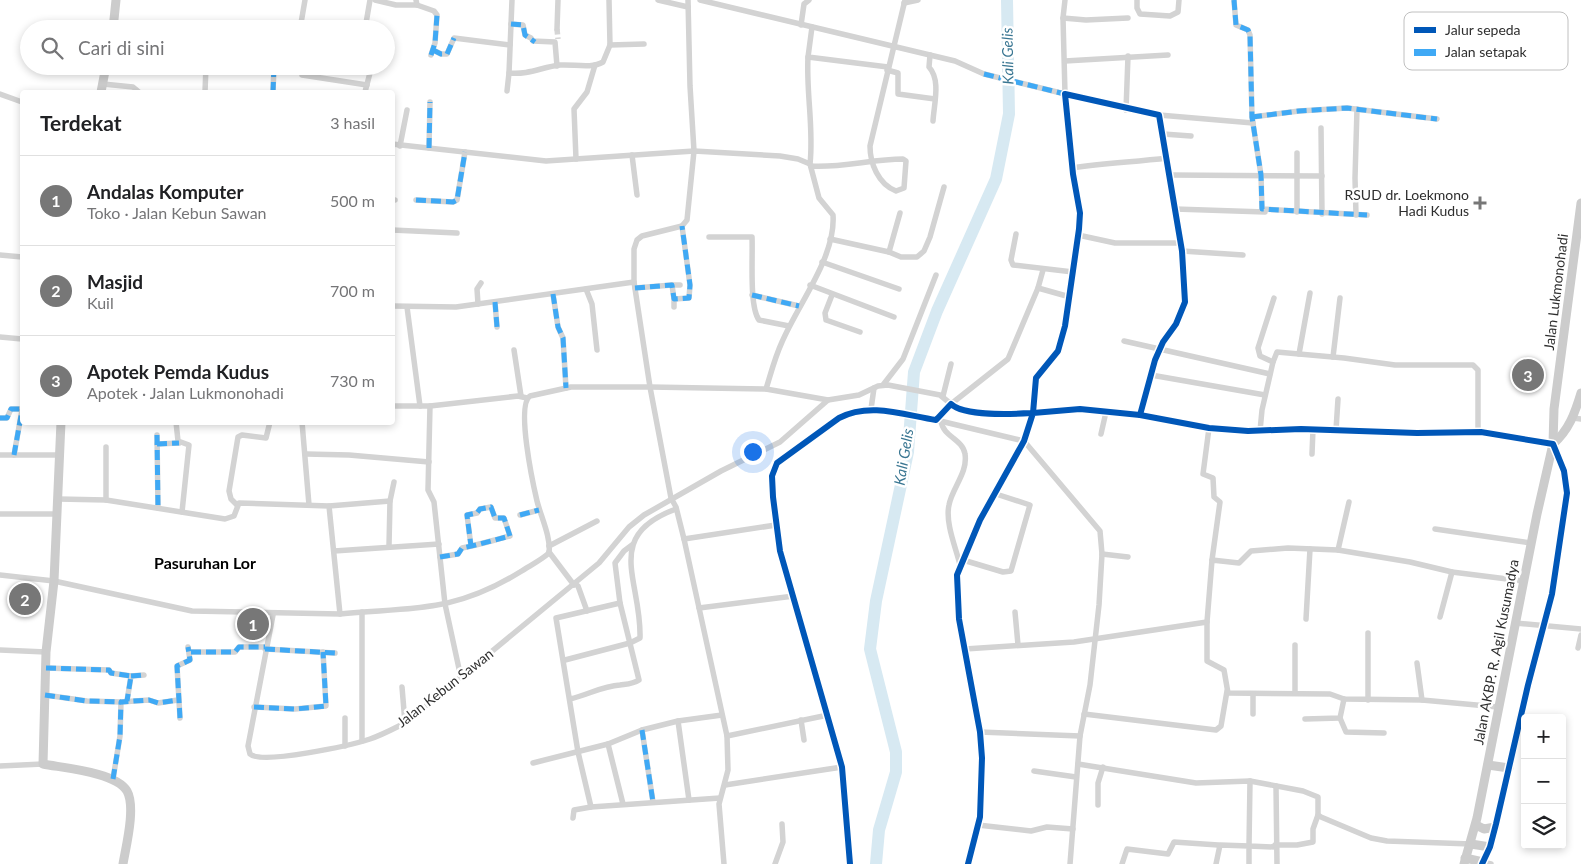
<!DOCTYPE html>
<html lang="id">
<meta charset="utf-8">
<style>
:root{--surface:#fff;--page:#f6f6f6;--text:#202124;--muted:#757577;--line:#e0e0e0;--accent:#777}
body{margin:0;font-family:Lato,sans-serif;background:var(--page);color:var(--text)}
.controls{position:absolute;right:15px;bottom:15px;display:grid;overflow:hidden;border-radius:5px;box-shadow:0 2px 8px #0003}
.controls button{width:45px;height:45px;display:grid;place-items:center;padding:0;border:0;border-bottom:1px solid var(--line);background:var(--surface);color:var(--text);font:25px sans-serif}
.you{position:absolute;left:752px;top:451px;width:18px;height:18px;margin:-12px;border:4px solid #fff;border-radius:50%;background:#1a73e8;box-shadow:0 0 0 8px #1a73e833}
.badge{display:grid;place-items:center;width:32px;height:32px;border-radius:50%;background:var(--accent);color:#fff;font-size:16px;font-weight:700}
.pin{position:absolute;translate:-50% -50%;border:2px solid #fff;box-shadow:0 1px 5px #0006}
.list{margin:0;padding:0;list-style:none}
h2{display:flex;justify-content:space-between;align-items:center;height:65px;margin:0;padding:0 20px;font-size:21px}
h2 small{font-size:16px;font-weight:400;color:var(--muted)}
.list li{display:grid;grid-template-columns:32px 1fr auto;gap:15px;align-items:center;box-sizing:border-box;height:90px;padding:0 20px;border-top:1px solid var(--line)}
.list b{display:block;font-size:19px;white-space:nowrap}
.list p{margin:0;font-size:16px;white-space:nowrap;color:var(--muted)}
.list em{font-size:16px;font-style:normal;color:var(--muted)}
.icon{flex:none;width:28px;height:28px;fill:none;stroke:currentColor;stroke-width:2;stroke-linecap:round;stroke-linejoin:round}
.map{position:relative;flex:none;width:1581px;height:864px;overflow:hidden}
.search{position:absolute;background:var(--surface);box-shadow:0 2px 8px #0003;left:20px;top:20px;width:375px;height:55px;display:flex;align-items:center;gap:12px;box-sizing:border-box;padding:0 18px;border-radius:28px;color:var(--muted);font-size:19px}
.panel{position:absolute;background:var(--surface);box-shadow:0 2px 8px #0003;left:20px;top:90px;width:375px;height:335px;border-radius:5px}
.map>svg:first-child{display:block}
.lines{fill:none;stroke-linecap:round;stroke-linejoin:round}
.river{stroke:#d7e9f2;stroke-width:12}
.street-tunnel{stroke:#d5d5d5;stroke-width:5.5;stroke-dasharray:5.5 3;stroke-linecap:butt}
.street{stroke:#d3d3d3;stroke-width:5.5}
.secondary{stroke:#ccc;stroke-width:9}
.quiet{stroke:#3fa9f5;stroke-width:5;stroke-dasharray:10 5;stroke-linecap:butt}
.cycleway-casing{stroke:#fff;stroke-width:9}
.cycleway{stroke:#0057b8;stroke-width:6}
.poi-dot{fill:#777;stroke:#fff;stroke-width:2}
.labels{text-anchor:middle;stroke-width:5;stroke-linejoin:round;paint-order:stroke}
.poi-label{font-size:14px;fill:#2e2e2e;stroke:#fff;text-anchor:end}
.street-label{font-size:14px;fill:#2e2e2e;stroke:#fff}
.water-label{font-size:15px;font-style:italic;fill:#397692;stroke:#fff}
.quarter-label{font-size:16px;font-weight:bold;fill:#000;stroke:#fff}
.key{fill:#fff;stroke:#c0c0c0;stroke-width:1}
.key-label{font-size:14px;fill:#2e2e2e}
</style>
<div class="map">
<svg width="1581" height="864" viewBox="0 0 1581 864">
<rect width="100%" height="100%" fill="#fff"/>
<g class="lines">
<!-- river -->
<polyline class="river" points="876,864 879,830 896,772 896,752 870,649 876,601 908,452 914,372 937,311 996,179 1009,114 1007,0"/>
<!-- street-tunnel -->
<polyline class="street-tunnel" points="557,29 558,39"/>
<!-- street -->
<g class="street">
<polyline points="375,0 396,5 417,5 416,0"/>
<polyline points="658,0 688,7"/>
<polyline points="688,0 690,86 694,151 687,220 682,226 642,236 637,240 634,249 634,282 650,387 671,498 676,507 684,539 727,736 728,770 719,804 724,864"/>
<polyline points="700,0 955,61 984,74 1065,94 1063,18 1065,0"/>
<polyline points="1137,0 1137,8 1140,14 1170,16 1178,12 1179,0"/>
<polyline points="1234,0 1236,25 1248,30 1250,35 1252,117 1261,175 1262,209 1367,215"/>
<polyline points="904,3 918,0"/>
<polyline points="417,5 434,11 437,15 435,43 431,55"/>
<polyline points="1063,18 1086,20 1128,18"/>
<polyline points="511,24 523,25 525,35 531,38 533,41 555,42 557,66"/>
<polyline points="801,25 804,4 809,0"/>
<polyline points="812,27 808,57 888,67"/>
<polyline points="300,29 305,0"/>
<polyline points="365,29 370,0"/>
<polyline points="557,29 558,0"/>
<polyline points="610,45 644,44"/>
<polyline points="433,50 441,54 447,54 454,38 510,45"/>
<path d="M930,55L929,67C941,80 934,104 933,121"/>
<path d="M808,57C806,93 814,128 810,164"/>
<polyline points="1065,61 1168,55"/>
<polyline points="887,70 898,73 898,94 935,99"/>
<path d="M509,73C529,75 542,67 560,65C574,64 591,69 603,62L610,45L609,0"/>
<polyline points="302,75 367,85"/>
<polyline points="103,84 133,87 139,92"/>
<polyline points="507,91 509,73 512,0"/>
<polyline points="205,92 206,66"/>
<polyline points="273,92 274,66"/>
<polyline points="365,92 371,69 368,66"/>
<polyline points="0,94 22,102"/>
<polyline points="1126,110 1128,56"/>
<polyline points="1159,115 1253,123"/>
<polyline points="1252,117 1299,111 1347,108 1437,119"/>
<polyline points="1321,128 1322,214"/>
<polyline points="1163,134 1191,136"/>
<path d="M392,144L546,161L694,151L780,156L798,159L810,164L819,198L833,215C836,257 798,304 782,342C775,357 771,373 766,389"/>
<polyline points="400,146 407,110"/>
<polyline points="429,148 430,102"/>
<polyline points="1297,153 1297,212"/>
<polyline points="632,155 637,195"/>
<polyline points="576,159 574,109 587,92 595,65"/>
<path d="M811,166C842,168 872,159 903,159L906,161L904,188L896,191C878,184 870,163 870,146L905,0"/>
<path d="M1072,168C1104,163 1135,162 1167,158"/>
<polyline points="1170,175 1322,176"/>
<polyline points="392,200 395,200"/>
<polyline points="416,200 453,202 457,200 465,152"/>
<polyline points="1175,209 1265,212"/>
<polyline points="1356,215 1355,178 1357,109"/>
<polyline points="392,230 457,233"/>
<polyline points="1016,234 1011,260 1013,265 1073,272"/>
<polyline points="1078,235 1115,243 1180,243"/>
<path d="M709,237H752C753,256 749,307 759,320L789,326"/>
<polyline points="830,239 889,252 901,257 917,257 924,251 930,237 944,187"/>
<polyline points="1182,251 1243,255"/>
<polyline points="889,252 900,213"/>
<polyline points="0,255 22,257"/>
<polyline points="822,262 899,289"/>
<polyline points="672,285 680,285"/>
<polyline points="810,285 894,317"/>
<polyline points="635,288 672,285 674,299 689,298 690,285 682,226"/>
<polyline points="1038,288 1043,270"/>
<polyline points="586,289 592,304 597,350"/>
<polyline points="553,294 558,327 563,338 566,388"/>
<polyline points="752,295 799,306"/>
<polyline points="832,295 825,313 826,320 860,332"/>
<polyline points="674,299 674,307"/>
<polyline points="495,302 497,327"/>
<polyline points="478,304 477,289 481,283"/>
<polyline points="392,306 456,307 634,282"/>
<polyline points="407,307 420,406"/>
<polyline points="0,337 22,339"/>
<polyline points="1124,341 1270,374"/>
<polyline points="514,350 521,396"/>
<polyline points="1299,354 1344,358 1395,365 1473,365 1478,370 1478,432"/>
<polyline points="1333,357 1340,298"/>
<polyline points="1273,362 1277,352 1299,354 1310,293"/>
<polyline points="1151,375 1265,395"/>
<polyline points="883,385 903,359 936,275"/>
<polyline points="943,396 951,364"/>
<polyline points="392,406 430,406 518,396 527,398"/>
<polyline points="430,406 428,490 434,502 445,604 461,678"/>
<polyline points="871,409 874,388"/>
<polyline points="0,418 7,418 11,409 21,409"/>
<polyline points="1573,418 1581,419"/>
<polyline points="936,420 1024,441 1100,531 1102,554 1099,605 1090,685 1080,736 1070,864"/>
<path d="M941,421C943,437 963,439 965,454C968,473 952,488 949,505C945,523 956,548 960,565"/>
<polyline points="176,422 178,441 189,445 182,512"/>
<polyline points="302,422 309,505"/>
<polyline points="1209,428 1203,474 1213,478 1214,497 1220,502 1212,560"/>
<polyline points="1336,430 1338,399"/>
<polyline points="1260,431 1262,410 1273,362 1260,356 1258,348 1274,298"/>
<polyline points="1101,434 1106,412"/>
<polyline points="157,435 158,508"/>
<polyline points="157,444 179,443"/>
<polyline points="306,454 349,455 429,462"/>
<polyline points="1312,454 1313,429"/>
<polyline points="0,455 58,455"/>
<polyline points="14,455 22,410"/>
<polyline points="106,500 106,447"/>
<polyline points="390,501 394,482"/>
<polyline points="237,505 231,499 229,491 238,437 242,435 266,438 270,422"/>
<polyline points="329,506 390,501 389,546"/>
<polyline points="0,514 56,514"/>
<polyline points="520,515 539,510"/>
<polyline points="1435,529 1531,543"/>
<polyline points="684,539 776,525"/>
<polyline points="549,546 597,521"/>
<polyline points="1338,550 1349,502"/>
<polyline points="334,551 439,544"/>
<polyline points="549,552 574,585"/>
<polyline points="1102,554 1128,557"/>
<path d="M440,557L458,554L462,548C478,545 494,540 510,536L504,518H495L491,507L480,509L477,513L467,515L471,546"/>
<polyline points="963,560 1003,572 1011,571 1030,505 993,493"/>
<polyline points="0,575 54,581 192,611 340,614 329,506 239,503 234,516 225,519 106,500 58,499"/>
<polyline points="575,584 578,586 587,611"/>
<polyline points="620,603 615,563 624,551 632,545"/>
<polyline points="699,608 794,596"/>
<polyline points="1015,612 1018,645"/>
<path d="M340,614C413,607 454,613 520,572C529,566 540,561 549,553C551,537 541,517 537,501C533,484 516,405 530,396L571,387H650L766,389L828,400L859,395L878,386L888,385L940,395L951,404L1008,359L1038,288L1070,297"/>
<path d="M273,615L248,746L250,754C262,765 352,745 370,739C382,735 393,729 405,723L599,563L629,527L644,515L721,471L780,442L828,400"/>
<polyline points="1440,617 1452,572"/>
<polyline points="1306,619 1310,549"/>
<polyline points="1207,622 1212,560 1239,563 1251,551 1288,548 1338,550 1410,562 1452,572 1523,581"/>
<polyline points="1515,623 1581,629"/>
<polyline points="1578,648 1581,635"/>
<polyline points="265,649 335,653"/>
<polyline points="965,649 1074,642 1207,622 1207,661 1224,670 1228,693 1330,694 1344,699 1422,700 1498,707"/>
<polyline points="0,650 46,652"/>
<polyline points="191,652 235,652 239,647 265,647"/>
<path d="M565,660L630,643L640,638C642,581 602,536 676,509"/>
<polyline points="1417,663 1422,700"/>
<polyline points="46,668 109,670 111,673 131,676 127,701"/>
<polyline points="131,676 144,675"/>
<polyline points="402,687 405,723"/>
<polyline points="1295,693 1295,645"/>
<polyline points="45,695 87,701 121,702"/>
<path d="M570,699C588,695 602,686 620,685C627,684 633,684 639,680L620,603L556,618L578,752L591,807"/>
<polyline points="1368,700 1368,633"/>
<polyline points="254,707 295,709 326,706 323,652"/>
<polyline points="1084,714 1216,730 1221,726 1227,691"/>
<polyline points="1253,714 1253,694"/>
<polyline points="180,718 177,666 190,660 188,647"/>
<polyline points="345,718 345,746"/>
<polyline points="1340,718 1346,732 1384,733"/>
<polyline points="1305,719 1340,718 1344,699"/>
<polyline points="801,720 804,740"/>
<polyline points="678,721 689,800"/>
<polyline points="642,730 653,802"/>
<polyline points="980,732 1080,736"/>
<polyline points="727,736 828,715"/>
<polyline points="362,741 362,612"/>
<polyline points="608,744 623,804"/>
<polyline points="533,763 608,744 642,730 678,721 722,715"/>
<polyline points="1078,764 1196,783 1250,781 1303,791 1318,797 1318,815 1321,817 1371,838 1387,841 1471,844"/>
<polyline points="0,766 43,764"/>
<polyline points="1034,771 1076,777"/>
<polyline points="113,779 120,736 121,702 149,700 158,703 178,700"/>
<polyline points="1250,781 1249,846 1275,847"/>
<polyline points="725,785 842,767"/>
<polyline points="1276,786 1277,864"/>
<polyline points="1098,805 1098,783 1103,767"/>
<polyline points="573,818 574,810 591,807 720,798"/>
<polyline points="978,825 1031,831 1047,827 1073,829"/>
<polyline points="1275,845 1297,845 1313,842 1313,829 1318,815"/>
<polyline points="1483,862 1491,864"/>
<polyline points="775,864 783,842 782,824"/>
<path d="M850,864L842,767L780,551L773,497L772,476L777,463L839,418C870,402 904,415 936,420L951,404C965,417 1014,414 1033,413L1036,378L1058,351L1065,326L1079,229L1080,213L1073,174L1065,94L1159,115L1182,251L1185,302L1176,324L1163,342L1155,360L1140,415"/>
<polyline points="968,864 980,817 982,758 980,732 959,619 957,575 980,520 1024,441 1033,413 1080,409 1140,415 1209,428 1248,431 1301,429 1417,433 1481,432 1553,444 1564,471 1567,493 1552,594 1528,685 1496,824 1490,847 1483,864"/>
<polyline points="1122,864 1127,849 1168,854 1174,842 1218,845"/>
<polyline points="1216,864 1220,845 1249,846 1249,864"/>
</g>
<!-- secondary -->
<g class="secondary">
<polyline points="113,29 116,0"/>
<polyline points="101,92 106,66"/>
<path d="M61,422L54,581L46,652L43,764C63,768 116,772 127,791C136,807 126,846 123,864"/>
<path d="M1553,444C1569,430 1575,413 1581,393"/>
<polyline points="1488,765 1509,768"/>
<polyline points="1476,825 1484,829 1495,827"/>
<polyline points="1471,844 1490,847"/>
<polyline points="1465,858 1483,862"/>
<polyline points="1464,864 1477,818 1537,514 1553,444 1554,409 1581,203"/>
</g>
<!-- quiet -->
<g class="quiet">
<polyline points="1234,0 1236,25 1248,30 1250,35 1252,117 1261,175 1262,209 1367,215"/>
<polyline points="511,24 523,25 525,35 535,42"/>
<polyline points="433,50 441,54 447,54 454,38"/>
<polyline points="431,55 435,43 437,15"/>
<polyline points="984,74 1065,94"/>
<polyline points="273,92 274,66"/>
<polyline points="1252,117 1299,111 1347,108 1437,119"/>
<polyline points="429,148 430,102"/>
<polyline points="416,200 453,202 457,200 465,152"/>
<polyline points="635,288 672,285 674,299 689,298 690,285 682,226"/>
<polyline points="553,294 558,327 563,338 566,388"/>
<polyline points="752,295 799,306"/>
<polyline points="495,302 497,327"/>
<polyline points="0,418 7,418 11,409 21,409"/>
<polyline points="157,435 158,508"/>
<polyline points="157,444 179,443"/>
<polyline points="14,455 22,410"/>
<polyline points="520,515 539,510"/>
<path d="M440,557L458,554L462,548C478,545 494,540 510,536L504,518H495L491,507L480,509L477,513L467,515L471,546"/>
<polyline points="265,649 335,653"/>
<polyline points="191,652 235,652 239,647 265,647"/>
<polyline points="46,668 109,670 111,673 131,676 127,701"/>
<polyline points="131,676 144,675"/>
<polyline points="45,695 87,701 121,702"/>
<polyline points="254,707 295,709 326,706 323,652"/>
<polyline points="180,718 177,666 190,660 188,647"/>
<polyline points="642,730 653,802"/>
<polyline points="113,779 120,736 121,702 149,700 158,703 178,700"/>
</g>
<defs>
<g id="cycleway">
<path d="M850,864L842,767L780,551L773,497L772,476L777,463L839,418C870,402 904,415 936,420L951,404C965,417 1014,414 1033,413L1036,378L1058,351L1065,326L1079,229L1080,213L1073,174L1065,94L1159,115L1182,251L1185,302L1176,324L1163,342L1155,360L1140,415"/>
<polyline points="968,864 980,817 982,758 980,732 959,619 957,575 980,520 1024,441 1033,413 1080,409 1140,415 1209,428 1248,431 1301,429 1417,433 1481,432 1553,444 1564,471 1567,493 1552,594 1528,685 1496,824 1490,847 1482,864"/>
</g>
</defs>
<!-- cycleway casing -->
<use href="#cycleway" class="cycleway-casing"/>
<!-- cycleway -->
<use href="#cycleway" class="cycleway"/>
</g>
<!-- markers -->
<path class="poi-dot" d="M1477.5 195.5h5v5h5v5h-5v5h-5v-5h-5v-5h5z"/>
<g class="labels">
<!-- poi labels -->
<g class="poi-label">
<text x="1469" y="200">RSUD dr. Loekmono<tspan x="1469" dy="16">Hadi Kudus</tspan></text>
</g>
<!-- street labels -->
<g class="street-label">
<text transform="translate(1556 292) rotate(-83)" y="5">Jalan Lukmonohadi</text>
<text transform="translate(1496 652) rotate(-79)" y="5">Jalan AKBP. R. Agil Kusumadya</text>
<text transform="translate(445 688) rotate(-38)" y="5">Jalan Kebun Sawan</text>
</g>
<!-- water labels -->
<g class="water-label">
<text transform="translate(1008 56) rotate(-91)" y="5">Kali Gelis</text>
<text transform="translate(904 457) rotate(-81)" y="5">Kali Gelis</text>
</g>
<!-- quarter labels -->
<g class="quarter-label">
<text x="205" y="569">Pasuruhan Lor</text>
</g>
</g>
<!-- legend -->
<rect x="1404" y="12" width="164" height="58" rx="8" class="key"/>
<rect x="1414" y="27" width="22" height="6" fill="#0057b8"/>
<rect x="1414" y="49" width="22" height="7" fill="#3fa9f5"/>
<g class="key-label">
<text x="1445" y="35">Jalur sepeda</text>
<text x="1445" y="57">Jalan setapak</text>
</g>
</svg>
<div class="controls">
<button>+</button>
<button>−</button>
<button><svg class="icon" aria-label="layers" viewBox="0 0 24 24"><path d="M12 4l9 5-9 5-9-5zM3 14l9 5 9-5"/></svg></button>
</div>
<div class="you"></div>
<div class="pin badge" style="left:253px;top:624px">1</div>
<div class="pin badge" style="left:25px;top:599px">2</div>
<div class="pin badge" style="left:1528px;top:375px">3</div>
<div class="search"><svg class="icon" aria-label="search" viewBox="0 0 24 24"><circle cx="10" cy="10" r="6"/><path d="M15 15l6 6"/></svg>Cari di sini</div>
<section class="panel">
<h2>Terdekat<small>3 hasil</small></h2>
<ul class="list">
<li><span class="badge">1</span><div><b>Andalas Komputer</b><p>Toko · Jalan Kebun Sawan</p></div><em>500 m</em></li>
<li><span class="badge">2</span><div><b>Masjid</b><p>Kuil</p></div><em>700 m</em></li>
<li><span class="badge">3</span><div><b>Apotek Pemda Kudus</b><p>Apotek · Jalan Lukmonohadi</p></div><em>730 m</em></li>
</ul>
</section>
</div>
